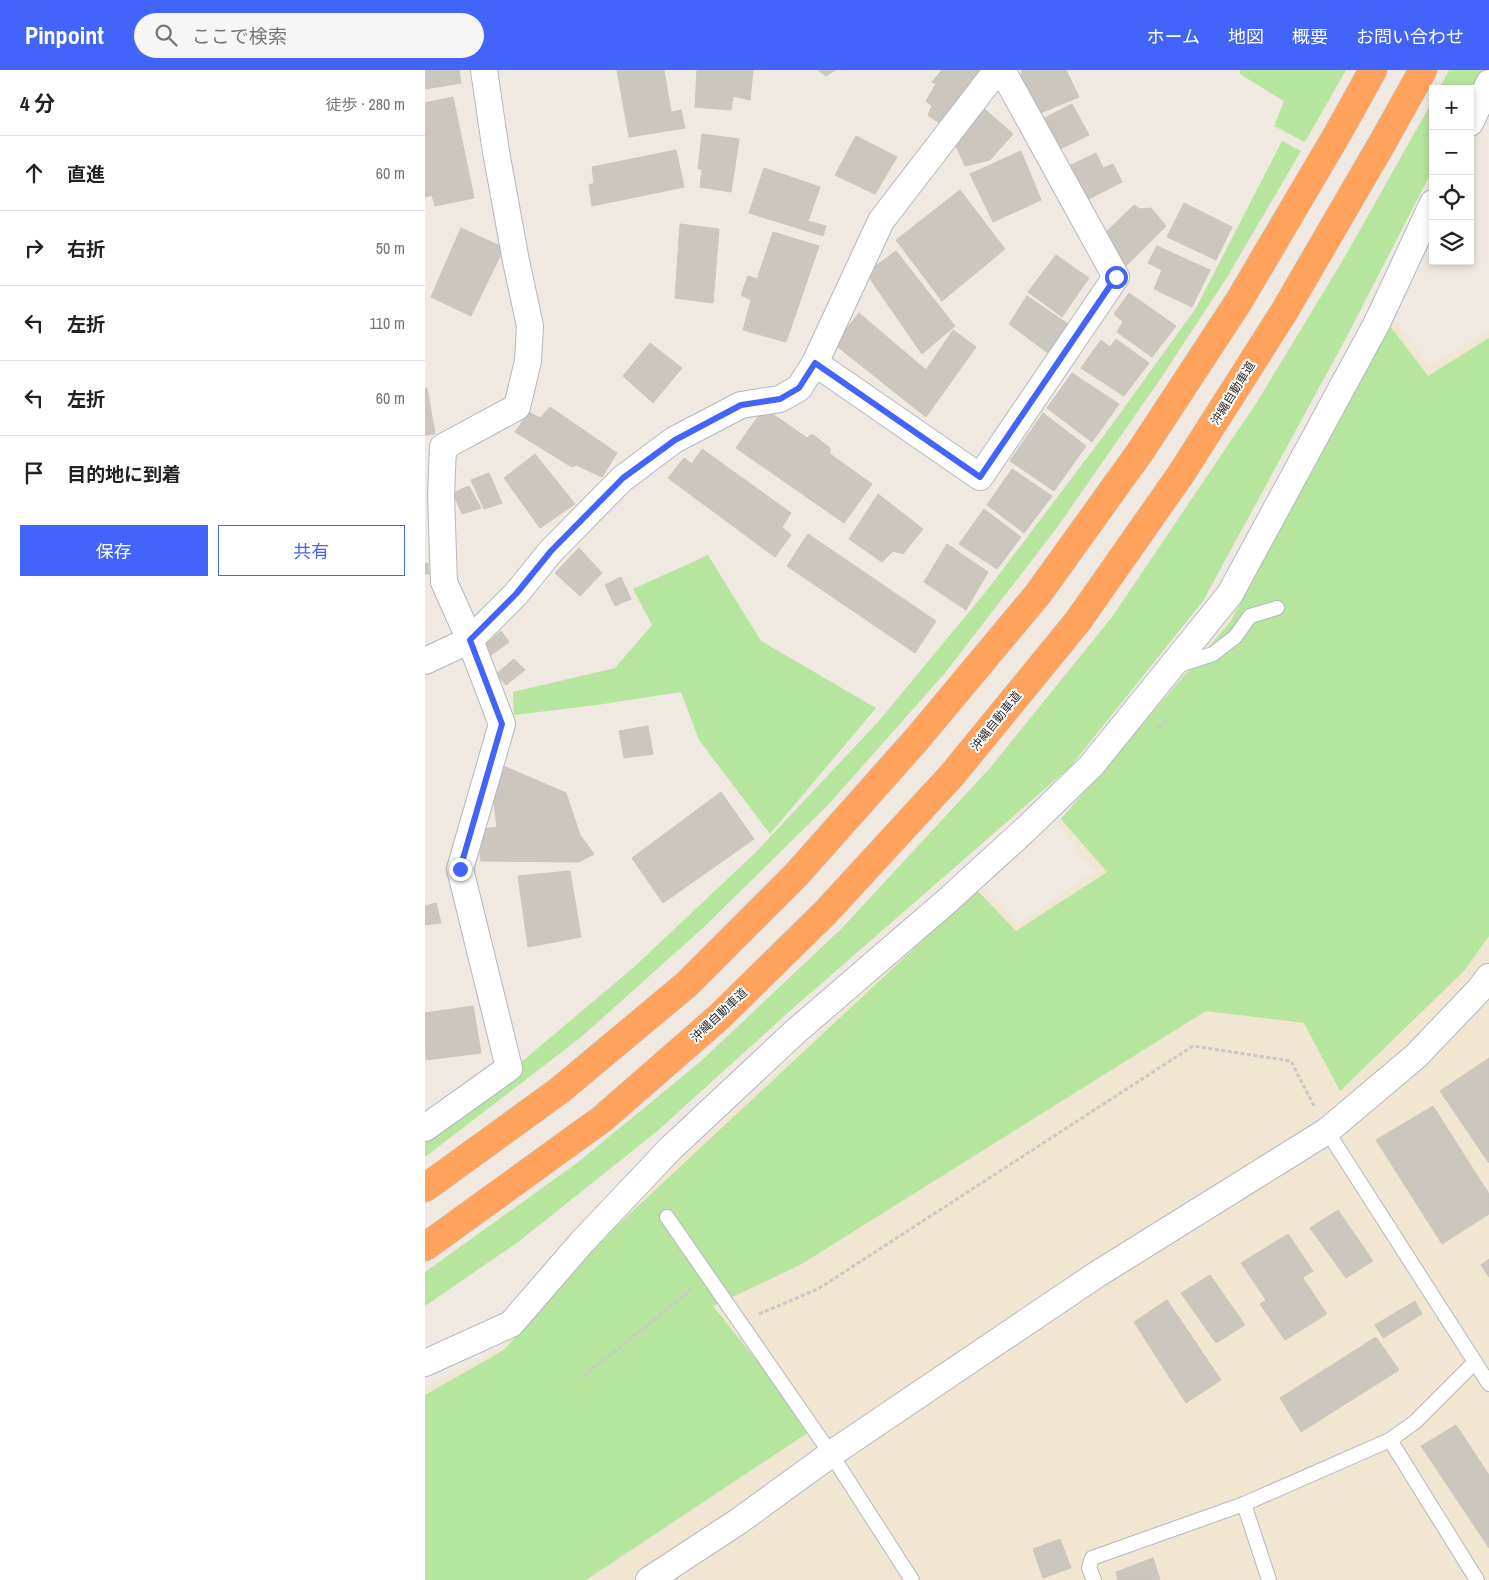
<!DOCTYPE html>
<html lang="ja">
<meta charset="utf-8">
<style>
:root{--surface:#fff;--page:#f6f6f6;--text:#222;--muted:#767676;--line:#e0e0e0;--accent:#4264fb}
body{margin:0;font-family:"Archivo Narrow","Noto Sans JP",sans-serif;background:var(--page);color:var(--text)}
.controls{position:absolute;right:15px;top:15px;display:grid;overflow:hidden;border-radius:0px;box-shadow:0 2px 8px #0003}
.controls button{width:45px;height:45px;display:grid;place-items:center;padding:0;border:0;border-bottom:1px solid var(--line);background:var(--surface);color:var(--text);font:25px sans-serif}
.stop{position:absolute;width:15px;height:15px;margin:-11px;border:4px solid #4264fb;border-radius:50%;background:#fff}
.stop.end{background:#4264fb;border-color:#fff;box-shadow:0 1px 5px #0008}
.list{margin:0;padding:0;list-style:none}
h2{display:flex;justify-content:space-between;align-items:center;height:65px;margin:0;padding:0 20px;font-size:21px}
h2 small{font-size:16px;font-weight:400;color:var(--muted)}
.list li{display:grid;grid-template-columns:32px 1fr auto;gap:15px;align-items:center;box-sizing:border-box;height:75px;padding:0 20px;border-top:1px solid var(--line)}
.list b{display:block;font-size:19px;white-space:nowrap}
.list em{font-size:16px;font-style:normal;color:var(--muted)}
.actions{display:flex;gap:10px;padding:15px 20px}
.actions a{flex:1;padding:11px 0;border:1px solid var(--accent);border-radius:0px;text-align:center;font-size:18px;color:var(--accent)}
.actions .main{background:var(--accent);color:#fff}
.icon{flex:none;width:28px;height:28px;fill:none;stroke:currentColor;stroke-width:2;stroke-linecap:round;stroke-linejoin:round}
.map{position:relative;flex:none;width:1064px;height:1510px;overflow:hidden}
header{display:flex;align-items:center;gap:30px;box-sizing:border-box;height:70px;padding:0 25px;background:var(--accent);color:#fff}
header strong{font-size:24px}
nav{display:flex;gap:28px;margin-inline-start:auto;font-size:18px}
.search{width:350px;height:45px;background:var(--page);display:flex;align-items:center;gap:12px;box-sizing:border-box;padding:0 18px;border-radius:28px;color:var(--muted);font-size:19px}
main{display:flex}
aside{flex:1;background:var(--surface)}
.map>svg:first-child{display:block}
.education{fill:#f0e6d1}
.green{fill:#b6e59e}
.building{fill:#cbc7bf;stroke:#cbc5ba}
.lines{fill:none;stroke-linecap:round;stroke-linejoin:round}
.lane-casing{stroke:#b4b7c1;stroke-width:16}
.street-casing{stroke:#b4b7c1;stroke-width:28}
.highway-casing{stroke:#c9c9c9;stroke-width:29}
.path{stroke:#c9c9c9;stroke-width:3;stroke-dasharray:4 2.5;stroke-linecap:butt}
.lane{stroke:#fff;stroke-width:14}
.street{stroke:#fff;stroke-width:26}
.highway{stroke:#ffa35c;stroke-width:28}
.route{stroke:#4264fb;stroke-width:6}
.labels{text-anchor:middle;stroke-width:4;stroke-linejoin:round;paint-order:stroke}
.street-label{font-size:12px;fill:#2e2e2e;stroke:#fff}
</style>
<header>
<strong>Pinpoint</strong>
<div class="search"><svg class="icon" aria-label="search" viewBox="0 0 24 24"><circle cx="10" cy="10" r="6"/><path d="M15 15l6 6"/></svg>ここで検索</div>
<nav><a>ホーム</a><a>地図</a><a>概要</a><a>お問い合わせ</a></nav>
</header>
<main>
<aside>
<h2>4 分<small>徒歩 · 280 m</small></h2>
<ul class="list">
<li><svg class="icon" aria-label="ahead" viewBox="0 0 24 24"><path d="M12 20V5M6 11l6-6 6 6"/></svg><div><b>直進</b></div><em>60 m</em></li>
<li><svg class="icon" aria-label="right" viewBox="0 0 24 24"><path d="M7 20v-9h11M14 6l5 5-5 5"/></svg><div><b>右折</b></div><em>50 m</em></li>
<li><svg class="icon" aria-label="left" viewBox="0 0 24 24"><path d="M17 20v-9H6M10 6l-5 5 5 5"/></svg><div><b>左折</b></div><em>110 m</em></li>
<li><svg class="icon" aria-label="left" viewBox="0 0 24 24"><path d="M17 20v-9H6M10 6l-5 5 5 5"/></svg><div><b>左折</b></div><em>60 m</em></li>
<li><svg class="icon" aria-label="arrive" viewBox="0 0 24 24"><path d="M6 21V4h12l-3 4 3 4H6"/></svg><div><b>目的地に到着</b></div></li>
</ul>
<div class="actions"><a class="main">保存</a><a>共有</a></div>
</aside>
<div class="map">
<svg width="1064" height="1510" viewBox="0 0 1064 1510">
<rect width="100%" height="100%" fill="#efe9e1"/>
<!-- education -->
<polygon class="education" points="964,243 1005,296 1064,260 1064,1510 0,1510 0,1318 76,1278 184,1156 554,816 593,855 670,801 631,754 803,549"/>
<!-- green -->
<g class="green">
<polygon points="815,0 921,0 880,72 849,56 859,31 815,4"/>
<polygon points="1024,0 1058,0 1045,26 1045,19 1014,19"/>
<polygon points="1008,30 1008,99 920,270 778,531 646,696 366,940 230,1063 93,1172 0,1236 0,1202 152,1093 275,992 417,858 565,698 687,547 832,332 918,190"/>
<polygon points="857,71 876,81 801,209 734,311 631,459 520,603 403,735 278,858 155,968 0,1087 0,1066 63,1020 208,898 330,783 453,652 563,519 683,360 771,238"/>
<polygon points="962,252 1003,306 1064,268 1064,866 1039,901 915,1021 879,953 781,941 375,1195 288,1236 387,1360 161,1510 0,1510 0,1325 79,1280 183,1164 552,820 591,861 682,802 636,749 806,551"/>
<polygon points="283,485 336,571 451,638 345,764 274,670 256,622 172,635 89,645 88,622 190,598 227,555 208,519"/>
</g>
<!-- building -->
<g class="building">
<polygon points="0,0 34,0 36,13 0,19"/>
<polygon points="192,0 239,0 246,42 256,40 260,58 204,67"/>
<polygon points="272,0 328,0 325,30 308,26 306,40 270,37"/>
<polygon points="393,0 410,0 401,6"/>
<polygon points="517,0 561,0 520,57 503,45 507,36 501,31 511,14 507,12"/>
<polygon points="597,0 641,0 654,27 613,44 596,8"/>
<polygon points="28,27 49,128 10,136 7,125 0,127 0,33"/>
<polygon points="647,34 664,65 629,82 614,51"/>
<polygon points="555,35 588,64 565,90 540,96 527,67"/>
<polygon points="277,64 314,69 306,122 275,117 277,99 273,99"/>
<polygon points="431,66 472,87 450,124 410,105"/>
<polygon points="251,80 259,117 167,136 164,115 169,113 167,97"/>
<polygon points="596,81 616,130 568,152 545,104"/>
<polygon points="671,83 678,98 688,94 697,112 656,133 638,99"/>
<polygon points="339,98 395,117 383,151 401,156 398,166 324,143"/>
<polygon points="535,120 580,179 517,231 471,170"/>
<polygon points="759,133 807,157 791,190 742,167"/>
<polygon points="709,135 715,139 726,138 741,156 700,197 674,169"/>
<polygon points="255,154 294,159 288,233 250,228"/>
<polygon points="36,158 75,176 75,186 46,246 6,227"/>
<polygon points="348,162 394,176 361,272 318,260 326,230 316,225 323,206 332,209"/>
<polygon points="732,176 785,200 767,237 729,219 737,200 723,193"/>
<polygon points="471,181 530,256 497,284 441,203"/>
<polygon points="631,185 664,208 637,247 603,222"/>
<polygon points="704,223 751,256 727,287 692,262 698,252 689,244"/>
<polygon points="602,226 643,254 623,283 584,254"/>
<polygon points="434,243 501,300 528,260 551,277 501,347 409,274"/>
<polygon points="691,269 724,293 699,326 656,298 676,270 685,277"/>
<polygon points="225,273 257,298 228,333 198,306"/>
<polygon points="647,303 694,334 667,372 622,338"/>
<polygon points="2,318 10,364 0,365 0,319"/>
<polygon points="125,337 192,383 177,407 151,395 147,397 90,362 104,342 115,348"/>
<polygon points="339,338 382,368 387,364 405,378 405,384 447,414 419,453 311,378"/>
<polygon points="618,343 661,376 629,421 585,391"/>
<polygon points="277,379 366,443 357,457 366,465 350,487 243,408 259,388 267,394"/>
<polygon points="110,384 150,434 115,458 79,408"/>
<polygon points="587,399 627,426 599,463 562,435"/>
<polygon points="64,403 77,433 59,439 46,410"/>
<polygon points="44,416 56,438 37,444 28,423"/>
<polygon points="453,424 498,459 478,484 468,481 457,492 424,469"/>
<polygon points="559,439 596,467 572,499 534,474"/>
<polygon points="383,464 511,551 490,583 362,496"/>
<polygon points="522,474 563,502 541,540 499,512"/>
<polygon points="154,478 177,503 155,526 130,503"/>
<polygon points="3,493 4,504 0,504 0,494"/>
<polygon points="196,507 206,529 190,536 180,515"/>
<polygon points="76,561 84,572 65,586 56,578"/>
<polygon points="89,589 100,600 81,615 71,604"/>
<polygon points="223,656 228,684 199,688 194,661"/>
<polygon points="76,695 141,723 155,765 169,784 154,792 56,791 52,760 72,757 68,725"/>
<polygon points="296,722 329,769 238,833 207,788"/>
<polygon points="145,801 156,867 103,877 93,806"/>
<polygon points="11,833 16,853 0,855 0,836"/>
<polygon points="48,936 56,983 1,990 0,943"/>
<polygon points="1064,988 1064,1093 1015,1021"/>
<polygon points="1008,1036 1064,1124 1064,1144 1017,1174 951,1070"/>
<polygon points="913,1140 948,1191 921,1208 885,1158"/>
<polygon points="863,1164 888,1201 841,1230 816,1193"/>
<polygon points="1064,1189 1064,1207 1056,1195"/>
<polygon points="785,1205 820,1255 791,1273 756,1223"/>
<polygon points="878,1208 902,1244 860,1270 835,1234"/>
<polygon points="742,1230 796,1310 761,1333 709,1252"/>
<polygon points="990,1231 997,1244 958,1268 950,1255"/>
<polygon points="951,1267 974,1300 876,1362 855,1328"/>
<polygon points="1031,1355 1064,1405 1064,1478 996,1376"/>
<polygon points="635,1469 646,1498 618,1508 608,1479"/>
<polygon points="728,1488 735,1510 693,1510 691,1502"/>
</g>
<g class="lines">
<defs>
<g id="lane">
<polyline points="751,596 788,584 810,567 825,546 852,538"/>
<polyline points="902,1061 1064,1314"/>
<polyline points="242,1147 406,1384 487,1510"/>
<polyline points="965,1370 1052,1510"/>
<polyline points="819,1434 844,1510"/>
<polyline points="669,1510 664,1498 667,1488 819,1434 965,1370 990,1352 1050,1292"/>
</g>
<g id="street">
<polyline points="1045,53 1064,13"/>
<polyline points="390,293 555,407 691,207 577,0"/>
<polyline points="0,591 45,570 91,524 126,481 197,409 249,370 316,335 355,329 374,318 390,293 456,151 572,0"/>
<polyline points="0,1058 84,998 35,799 77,654 45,570 19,512 16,426 18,377 92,337 103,291 105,256 91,191 71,82 59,0"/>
<polyline points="0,1293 86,1254 157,1172 245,1079 370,962 522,831 602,758 666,696 805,524 952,253 1008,133"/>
<polyline points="224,1510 314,1451 406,1384 671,1205 902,1061 991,986 1054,920 1064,907"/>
</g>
<g id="highway">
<polyline points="0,1118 135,1020 262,914 371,805 492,669 613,524 715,382 814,231 913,63 948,0"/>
<polyline points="0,1177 177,1049 294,947 401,842 527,705 653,551 756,404 859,242 959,70 998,0"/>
</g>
</defs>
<!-- lane casing -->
<use href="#lane" class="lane-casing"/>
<!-- street casing -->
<use href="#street" class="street-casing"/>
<!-- highway casing -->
<use href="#highway" class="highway-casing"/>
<!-- path -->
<g class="path">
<polyline points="733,657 741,652"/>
<polyline points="334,1244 393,1219 768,976 866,991 889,1036"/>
<polyline points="158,1307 267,1219"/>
</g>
<!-- lane -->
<use href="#lane" class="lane"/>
<!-- street -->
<use href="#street" class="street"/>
<!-- highway -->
<use href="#highway" class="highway"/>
</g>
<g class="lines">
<!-- route -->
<polyline class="route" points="35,799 77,654 45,570 91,524 126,481 198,408 250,370 316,335 355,329 374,318 390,293 555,407 691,207"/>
</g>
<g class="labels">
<!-- street labels -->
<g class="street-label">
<text transform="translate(808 323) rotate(-58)" y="4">沖縄自動車道</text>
<text transform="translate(571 651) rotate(-51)" y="4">沖縄自動車道</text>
<text transform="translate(294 945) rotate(-43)" y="4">沖縄自動車道</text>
</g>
</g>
</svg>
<div class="controls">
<button>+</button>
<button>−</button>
<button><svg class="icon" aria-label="locate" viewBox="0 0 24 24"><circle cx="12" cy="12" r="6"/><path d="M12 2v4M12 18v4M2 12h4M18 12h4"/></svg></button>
<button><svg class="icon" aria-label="layers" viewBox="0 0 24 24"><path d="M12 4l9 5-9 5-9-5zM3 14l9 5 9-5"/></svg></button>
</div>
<div class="stop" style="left:691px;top:207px"></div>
<div class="stop end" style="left:35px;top:799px"></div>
</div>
</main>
